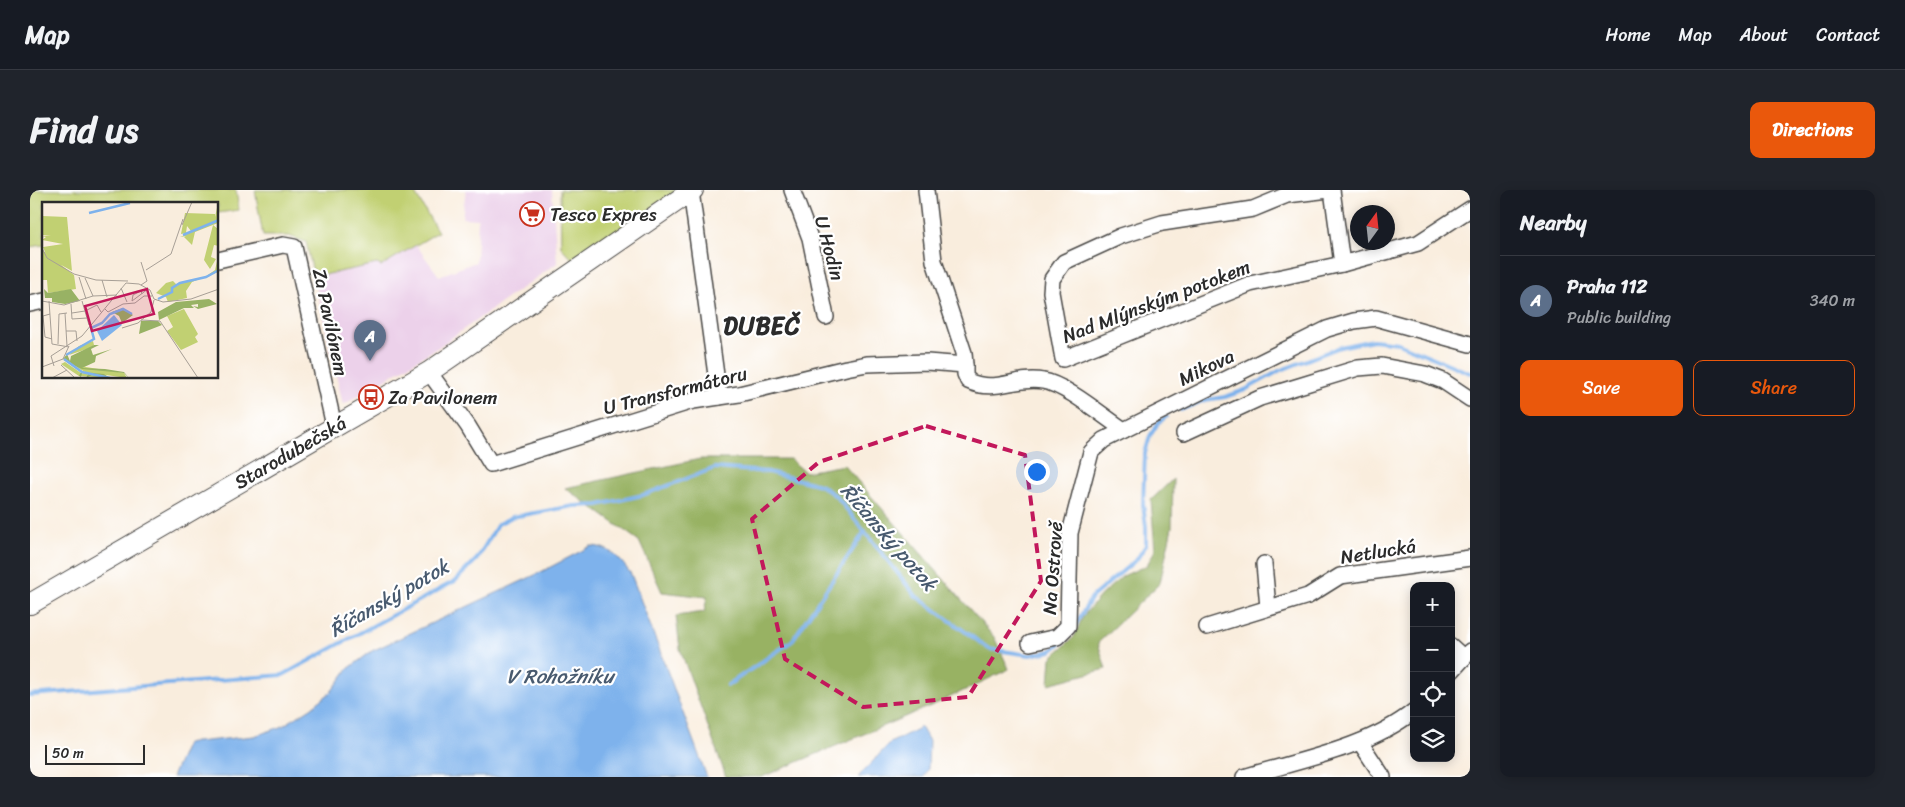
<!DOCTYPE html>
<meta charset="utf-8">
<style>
:root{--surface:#171b24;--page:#20242c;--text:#f1f3f6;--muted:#9ea1a6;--line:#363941;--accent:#ea580c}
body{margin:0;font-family:Sriracha,sans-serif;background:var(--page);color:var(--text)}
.controls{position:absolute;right:15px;bottom:15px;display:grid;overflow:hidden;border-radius:10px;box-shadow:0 2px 12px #0003}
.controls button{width:45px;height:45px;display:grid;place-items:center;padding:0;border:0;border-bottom:1px solid var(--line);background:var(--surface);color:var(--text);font:25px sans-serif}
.compass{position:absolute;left:1320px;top:15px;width:45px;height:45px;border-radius:50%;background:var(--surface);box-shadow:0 2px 12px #0003;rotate:15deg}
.scale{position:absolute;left:15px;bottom:12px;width:100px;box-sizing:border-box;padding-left:5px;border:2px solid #2b2b2b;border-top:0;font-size:14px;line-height:18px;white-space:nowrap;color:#2b2b2b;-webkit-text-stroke:4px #fff;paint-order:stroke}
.you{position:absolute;left:1006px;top:281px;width:18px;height:18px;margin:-12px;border:4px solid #fff;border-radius:50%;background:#1a73e8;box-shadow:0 0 0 8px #1a73e833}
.badge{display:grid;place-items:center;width:32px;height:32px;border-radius:50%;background:var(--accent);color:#fff;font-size:16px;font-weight:700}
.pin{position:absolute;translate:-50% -41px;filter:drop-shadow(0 1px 2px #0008)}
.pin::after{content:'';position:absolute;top:26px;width:18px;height:15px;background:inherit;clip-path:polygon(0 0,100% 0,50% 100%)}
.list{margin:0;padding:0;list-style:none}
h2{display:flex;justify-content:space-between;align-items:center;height:65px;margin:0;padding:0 20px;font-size:21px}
h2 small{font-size:16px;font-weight:400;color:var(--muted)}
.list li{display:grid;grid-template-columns:32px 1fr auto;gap:15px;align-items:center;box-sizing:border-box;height:90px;padding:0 20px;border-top:1px solid var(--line)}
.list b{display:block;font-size:19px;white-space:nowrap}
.list p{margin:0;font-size:16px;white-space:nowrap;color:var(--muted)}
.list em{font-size:16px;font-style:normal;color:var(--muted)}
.actions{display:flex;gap:10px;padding:15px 20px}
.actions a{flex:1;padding:11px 0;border:1px solid var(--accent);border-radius:10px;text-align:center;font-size:18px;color:var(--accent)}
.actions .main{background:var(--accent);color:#fff}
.icon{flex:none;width:28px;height:28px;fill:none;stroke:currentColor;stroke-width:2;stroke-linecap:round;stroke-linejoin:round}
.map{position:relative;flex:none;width:1440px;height:587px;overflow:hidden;border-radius:10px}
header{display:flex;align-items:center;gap:30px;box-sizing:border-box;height:70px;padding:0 25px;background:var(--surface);border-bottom:1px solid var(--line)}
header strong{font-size:24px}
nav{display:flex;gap:28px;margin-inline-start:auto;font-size:18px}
.intro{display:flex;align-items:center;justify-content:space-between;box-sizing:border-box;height:120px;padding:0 30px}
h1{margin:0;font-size:35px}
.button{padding:12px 22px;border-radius:10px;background:var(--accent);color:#fff;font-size:18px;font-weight:700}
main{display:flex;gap:30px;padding:0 30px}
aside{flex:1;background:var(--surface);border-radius:10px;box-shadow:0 2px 12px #0003}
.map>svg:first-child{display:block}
.built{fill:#ecd1ea}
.green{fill:#c1d072;stroke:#767e4e}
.forest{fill:#98b264;stroke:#626e48}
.water{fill:#7eb2ec;stroke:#546e8c}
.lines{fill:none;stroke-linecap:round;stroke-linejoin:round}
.stream{stroke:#7eb2ec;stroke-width:4}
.minor-casing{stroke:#4a4846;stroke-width:18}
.tertiary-casing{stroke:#4a4846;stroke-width:22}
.minor{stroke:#fff;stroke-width:15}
.tertiary{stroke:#fff;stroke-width:20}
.marked{fill:none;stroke:#c2185b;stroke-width:4;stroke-dasharray:10 6;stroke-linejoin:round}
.labels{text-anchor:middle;stroke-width:4.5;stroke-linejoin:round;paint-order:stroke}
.poi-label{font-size:19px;fill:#2b2b2b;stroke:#fff;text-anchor:start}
.street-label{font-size:19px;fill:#2b2b2b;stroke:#fff}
.water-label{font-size:20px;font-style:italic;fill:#485a6f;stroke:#fff}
.district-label{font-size:24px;font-weight:bold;letter-spacing:1px;fill:#2b2b2b;stroke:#fff}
.inset-river{fill:none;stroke:#7eb2ec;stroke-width:2.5}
.inset-road{fill:none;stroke:#a79f96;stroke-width:1}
.view{fill:#c2185b;fill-opacity:0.15;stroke:#c2185b;stroke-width:2.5}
.inset-edge{fill:none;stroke:#2b2b2b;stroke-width:2.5}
</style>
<header>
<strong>Map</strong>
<nav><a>Home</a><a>Map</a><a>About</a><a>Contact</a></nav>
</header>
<div class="intro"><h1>Find us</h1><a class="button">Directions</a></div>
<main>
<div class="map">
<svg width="1440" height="587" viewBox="0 0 1440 587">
<rect width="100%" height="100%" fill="#fff"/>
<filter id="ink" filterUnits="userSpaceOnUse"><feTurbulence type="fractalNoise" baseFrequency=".02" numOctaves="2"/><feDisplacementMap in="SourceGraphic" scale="10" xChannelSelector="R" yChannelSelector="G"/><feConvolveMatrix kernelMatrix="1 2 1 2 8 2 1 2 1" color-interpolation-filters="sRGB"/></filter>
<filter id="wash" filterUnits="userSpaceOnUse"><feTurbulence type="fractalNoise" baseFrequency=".0096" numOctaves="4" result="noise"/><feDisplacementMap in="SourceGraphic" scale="20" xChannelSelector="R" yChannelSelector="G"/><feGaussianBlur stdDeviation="1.12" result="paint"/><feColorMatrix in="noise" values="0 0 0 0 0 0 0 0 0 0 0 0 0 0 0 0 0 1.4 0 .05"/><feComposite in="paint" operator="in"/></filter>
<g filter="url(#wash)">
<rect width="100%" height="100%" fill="#f9eddd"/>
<!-- built -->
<polygon class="built" points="436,0 522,0 527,73 407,158 313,215 284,87 347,74 351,76 386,55 409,86 446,72 448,29 432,28"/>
<!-- green -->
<g class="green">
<polygon points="0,0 206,0 209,20 188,23 188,14 14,14 14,55 0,57"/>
<polygon points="225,0 383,0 408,42 351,76 347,74 284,87 276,52 259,46 233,46"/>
<polygon points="530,0 648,0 546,73 531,57"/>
</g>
<!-- forest -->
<g class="forest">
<polygon points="670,269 760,269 775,282 814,275 964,447 979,479 910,512 732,587 696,587 650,459 646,426 674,422 677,407 632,402 609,351 535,298"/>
<polygon points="1143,289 1142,337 1130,393 1068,453 1076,479 1019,494 1021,468 1044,447 1053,426 1071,405 1093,386 1117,375 1125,360 1121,310"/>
</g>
<!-- water -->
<g class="water">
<path d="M561,356C581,357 589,368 601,384L677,587H142L157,553L224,546L251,537L281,518L301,502L318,479L342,461L505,385Z"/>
<polygon points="891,537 899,551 898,579 894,587 828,587 860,553"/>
</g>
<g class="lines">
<!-- stream -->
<g class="stream">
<polyline points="1151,220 1175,210 1195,207 1215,200 1249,181 1310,157 1343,150 1368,153 1440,183"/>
<polyline points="698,495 762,451 835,341"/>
<polyline points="0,505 253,485 425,391 447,369 468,334 482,327 544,316 568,315 613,305 685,278 738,282 790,295 806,306 886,406 959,459 1000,465 1021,461 1038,447 1062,407 1107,369 1116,355 1116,337 1113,314 1115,263 1120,246 1128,233 1136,227"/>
<polyline points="0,585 1,587"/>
</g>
</g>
</g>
<g filter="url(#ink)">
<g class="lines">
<defs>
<g id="minor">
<polyline points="762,0 780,48 796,127"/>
<polyline points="896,0 904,71 934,163 935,175"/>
<polyline points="1299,0 1257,5 1223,19 1132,33 1091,46 1034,72 1022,89 1021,102 1033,169 1220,94 1312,74 1388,53 1440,19"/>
<polyline points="1302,0 1312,74"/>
<polyline points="661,1 689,207"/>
<polyline points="188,70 253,55 264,57 304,236"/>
<polyline points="0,114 14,111"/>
<path d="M399,182L438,236L461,274L663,211L709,204L816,178L837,174L897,172L935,175V184L938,191C966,204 985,186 1013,191C1035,194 1074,227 1094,240L1297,139L1324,131L1346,128L1440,154"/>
<polyline points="1154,243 1230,208 1328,178 1352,176 1395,184 1413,191 1440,209"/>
<polyline points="1234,374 1238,417"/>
<polyline points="1177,437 1278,406 1310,386 1440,368"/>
<polyline points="1000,453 1027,447 1038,436 1040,343 1061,262 1074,250 1094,240"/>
<polyline points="1421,456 1434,468"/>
<polyline points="1421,482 1440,461"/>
<polyline points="1330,552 1353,587"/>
<path d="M1214,587C1270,570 1338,558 1384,521"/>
</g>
<polyline id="tertiary" points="0,414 399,182 663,0"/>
</defs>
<!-- minor casing -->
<use href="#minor" class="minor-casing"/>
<!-- tertiary casing -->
<use href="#tertiary" class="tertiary-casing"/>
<!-- minor -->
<use href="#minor" class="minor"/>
<!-- tertiary -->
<use href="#tertiary" class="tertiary"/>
</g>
</g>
<!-- marked area -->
<path class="marked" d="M896,236L995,265L1011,391L938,507L833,517L755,469L722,329L789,272Z"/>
<!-- icons -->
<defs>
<symbol id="supermarket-ring" viewBox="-11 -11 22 22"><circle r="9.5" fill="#fff" stroke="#c8321e" stroke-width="1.5"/><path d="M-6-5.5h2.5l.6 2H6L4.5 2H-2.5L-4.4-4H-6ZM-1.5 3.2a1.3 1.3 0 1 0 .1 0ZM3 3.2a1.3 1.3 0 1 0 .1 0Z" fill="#c8321e"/></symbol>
<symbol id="bus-ring" viewBox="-11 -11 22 22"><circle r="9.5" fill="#fff" stroke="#c8321e" stroke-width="1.5"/><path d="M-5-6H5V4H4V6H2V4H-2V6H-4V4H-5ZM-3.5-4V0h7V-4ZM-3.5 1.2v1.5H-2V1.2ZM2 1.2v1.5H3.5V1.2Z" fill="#c8321e"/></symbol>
</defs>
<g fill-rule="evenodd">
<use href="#supermarket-ring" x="488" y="10" width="28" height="28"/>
<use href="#bus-ring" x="327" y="193" width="28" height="28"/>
</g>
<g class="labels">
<!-- poi labels -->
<g class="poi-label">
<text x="520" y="31">Tesco Expres</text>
<text x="358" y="214">Za Pavilonem</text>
</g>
<!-- street labels -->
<g class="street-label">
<text transform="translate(800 58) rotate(75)" y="7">U Hodin</text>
<text transform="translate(1126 111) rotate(-21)" y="7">Nad Mlýnským potokem</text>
<text transform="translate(301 132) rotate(78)" y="7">Za Pavilónem</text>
<text transform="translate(1176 177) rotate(-26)" y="7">Mikova</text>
<text transform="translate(645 200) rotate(-14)" y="7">U Transformátoru</text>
<text transform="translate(260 262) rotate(-30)" y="7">Starodubečská</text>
<text transform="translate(1348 361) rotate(-9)" y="7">Netlucká</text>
<text transform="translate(1022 378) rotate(-86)" y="7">Na Ostrově</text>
</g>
<!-- water labels -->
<g class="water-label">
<text transform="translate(859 347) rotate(49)" y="7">Říčanský potok</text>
<text transform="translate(359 408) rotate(-30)" y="7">Říčanský potok</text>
<text x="530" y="493">V Rohožníku</text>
</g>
<!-- district labels -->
<g class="district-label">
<text x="732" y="144">DUBEČ</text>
</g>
</g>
<!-- overview -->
<g transform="translate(12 12)">
<rect width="176" height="176" fill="#f9eddd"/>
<path d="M176,1V21L153,30L150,43L142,35L144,34L138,35L173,20L149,29L145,24L144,31L139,32L143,11L173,12V15ZM0,14L25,15L30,69L5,55L1,45L21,42L0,38L4,35L0,34H9L0,33ZM171,23L176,27L177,44L172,43L169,55L174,57L168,67L162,58ZM0,48L32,73L34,87L6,91L5,78H0ZM176,55V70L150,80L144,89L145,96L126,100L124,95L114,91L124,81L131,79L136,84V81L163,75L173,68ZM142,107L156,132L153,135L156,140L139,148L125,129L131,125L125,114ZM51,139L52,143L48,146L27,153L37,144ZM23,160L39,171L67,176L37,174L19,162ZM31,163L82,171L85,176L43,170Z" fill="#c1d072"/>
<path d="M2,87L6,91L29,87L38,99L23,102L10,100V96H3ZM167,97L175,102L156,107L151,104L156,105V102L149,103L152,106H142L117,118L116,110L134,100ZM81,106L91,113L80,121L77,114L70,110ZM99,119H116L120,123L97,132ZM52,143H57L49,147L51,153L70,147L54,154L53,160L40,166L63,167L82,170L87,176L82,171L40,167L31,163L41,170L62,172L68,176L50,173L44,176L46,172L40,171L39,175L37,174L39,170L21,157L25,152L28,159L29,154Z" fill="#98b264"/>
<path d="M72,113L80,123L60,139L55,129Z" fill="#7eb2ec"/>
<path class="inset-river" d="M47,11L88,1M141,33L177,18M116,97L130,90V86L138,81L164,75L177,68M24,153L52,137L49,126L60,121L68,112L81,107L90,112M22,157L40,170L68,176"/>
<path class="inset-road" d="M140,23L150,0M0,46L5,56L32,72L54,78L86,79M104,68L129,52L141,17M37,75L44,97M43,76L51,94M60,78L65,95M99,83L105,79L99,60M79,86L85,100M0,99L22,103L51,94L75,93M7,99L10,142L27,145M40,99L47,123M90,99L106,87M90,99L91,93L99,89L100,92M29,102L30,117L45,116M63,107L66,110L81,102L93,101L102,94H110M23,111L25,144M30,111L43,109L55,103L59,110M8,112L1,114L3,135L10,137M99,118L118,119L156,176M96,121L109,110L112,98M80,126L96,121M24,129H34L35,139M16,142L17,112L25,111M19,163L33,176M12,164L9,154L40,134L84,81L97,82L108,88L112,97L121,100L149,97L177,87M0,165L21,157L27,144M10,176L25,168"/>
<path class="view" d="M105,87L112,112L50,129L43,104Z"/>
<rect width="176" height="176" class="inset-edge"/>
</g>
</svg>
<div class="controls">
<button>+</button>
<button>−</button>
<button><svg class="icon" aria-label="locate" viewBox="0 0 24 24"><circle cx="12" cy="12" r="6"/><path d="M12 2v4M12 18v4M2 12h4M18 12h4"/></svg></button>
<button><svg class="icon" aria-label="layers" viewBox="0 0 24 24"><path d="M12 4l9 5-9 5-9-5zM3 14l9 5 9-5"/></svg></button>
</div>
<svg class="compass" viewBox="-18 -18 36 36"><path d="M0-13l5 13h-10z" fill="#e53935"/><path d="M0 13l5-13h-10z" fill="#9ea1a6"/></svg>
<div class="scale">50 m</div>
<div class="you"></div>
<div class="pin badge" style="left:340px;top:171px;background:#5c6f8a">A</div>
</div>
<aside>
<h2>Nearby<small></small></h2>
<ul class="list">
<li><span class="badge" style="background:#5c6f8a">A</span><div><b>Praha 112</b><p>Public building</p></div><em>340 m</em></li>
</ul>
<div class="actions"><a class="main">Save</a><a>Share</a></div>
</aside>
</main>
